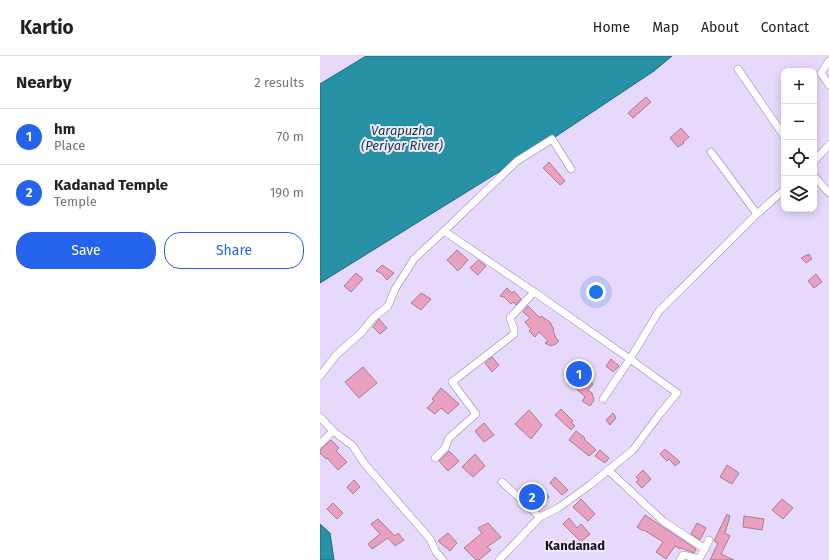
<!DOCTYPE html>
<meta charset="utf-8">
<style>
:root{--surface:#fff;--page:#f2f2f2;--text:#202124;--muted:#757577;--line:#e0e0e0;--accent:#2563eb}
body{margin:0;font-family:"Fira Sans",sans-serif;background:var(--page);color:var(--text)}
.controls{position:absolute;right:12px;top:12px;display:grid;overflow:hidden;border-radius:8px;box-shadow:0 2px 10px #0003}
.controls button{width:36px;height:36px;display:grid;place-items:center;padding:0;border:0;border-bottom:1px solid var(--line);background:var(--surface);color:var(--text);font:20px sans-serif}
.you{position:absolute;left:276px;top:236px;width:14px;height:14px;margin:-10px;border:3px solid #fff;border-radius:50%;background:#1a73e8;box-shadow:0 0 0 6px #1a73e833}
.badge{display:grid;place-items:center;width:26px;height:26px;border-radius:50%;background:var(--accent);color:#fff;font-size:13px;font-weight:700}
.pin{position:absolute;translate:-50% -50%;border:2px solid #fff;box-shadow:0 1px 4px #0006}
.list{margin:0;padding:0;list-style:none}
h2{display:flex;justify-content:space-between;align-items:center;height:52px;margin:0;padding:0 16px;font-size:17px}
h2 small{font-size:13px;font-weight:400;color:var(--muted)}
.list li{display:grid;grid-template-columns:26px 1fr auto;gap:12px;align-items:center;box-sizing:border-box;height:56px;padding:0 16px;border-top:1px solid var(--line)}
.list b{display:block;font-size:15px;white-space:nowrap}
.list p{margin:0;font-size:13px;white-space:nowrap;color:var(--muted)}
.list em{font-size:13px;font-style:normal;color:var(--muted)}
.actions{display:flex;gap:8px;padding:12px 16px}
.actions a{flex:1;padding:9px 0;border:1px solid var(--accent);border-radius:16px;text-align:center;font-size:14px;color:var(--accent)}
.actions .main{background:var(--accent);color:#fff}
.icon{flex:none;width:22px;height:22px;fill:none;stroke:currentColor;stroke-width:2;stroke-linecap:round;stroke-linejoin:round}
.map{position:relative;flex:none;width:509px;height:504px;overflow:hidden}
header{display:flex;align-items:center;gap:24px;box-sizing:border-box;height:56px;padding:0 20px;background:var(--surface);border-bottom:1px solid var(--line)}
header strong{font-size:19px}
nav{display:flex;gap:22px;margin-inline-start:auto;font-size:14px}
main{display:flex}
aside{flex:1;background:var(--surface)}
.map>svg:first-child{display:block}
.water{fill:#2791a6;stroke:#216a7c}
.building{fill:#eaa0c0;stroke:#a37f8e}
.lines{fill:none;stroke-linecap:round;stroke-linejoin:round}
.minor-casing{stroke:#9689a8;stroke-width:8}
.minor{stroke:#fff;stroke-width:7}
.labels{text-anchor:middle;stroke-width:4;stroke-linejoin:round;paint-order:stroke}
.water-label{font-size:13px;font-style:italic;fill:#0b3a43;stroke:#f2e9fe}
.neighbourhood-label{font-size:13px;font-weight:bold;fill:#140f1a;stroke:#f2e9fe}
</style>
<header>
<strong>Kartio</strong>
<nav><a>Home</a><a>Map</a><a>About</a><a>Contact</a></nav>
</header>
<main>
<aside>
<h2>Nearby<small>2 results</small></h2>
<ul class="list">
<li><span class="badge">1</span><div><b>hm</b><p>Place</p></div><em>70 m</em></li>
<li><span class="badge">2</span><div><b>Kadanad Temple</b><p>Temple</p></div><em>190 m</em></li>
</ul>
<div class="actions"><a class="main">Save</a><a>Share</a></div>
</aside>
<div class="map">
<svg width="509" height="504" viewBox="0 0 509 504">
<rect width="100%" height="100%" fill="#e7d9fb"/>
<!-- water -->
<g class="water">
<polygon points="46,0 352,0 334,15 232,83 0,227 0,28"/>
<polygon points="0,468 10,477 14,504 0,504"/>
</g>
<!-- building -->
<g class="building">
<polygon points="326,41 331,46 313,62 308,57"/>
<polygon points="361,72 369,81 363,86 364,87 358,91 350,82"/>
<polygon points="229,106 245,125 240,129 223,112"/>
<polygon points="137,194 148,204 138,215 127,204"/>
<polygon points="489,198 492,203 486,207 481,202"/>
<polygon points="158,204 166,210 158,219 150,212"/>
<polygon points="62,209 74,217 67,224 61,217 56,215"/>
<polygon points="36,217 43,223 31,236 24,230"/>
<polygon points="496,218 502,226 494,232 488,225"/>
<polygon points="187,232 192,237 194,235 201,243 196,249 193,246 191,248 184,241 180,240"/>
<polygon points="101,237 111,243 101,254 91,247"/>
<polygon points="208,250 220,262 221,260 230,266 234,274 233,275 236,282 239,285 236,288 231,290 225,287 228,285 219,276 215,281 209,275 211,273 205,266 210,262 203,256"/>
<polygon points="59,263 67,272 60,278 53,271"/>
<polygon points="172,301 179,309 172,316 165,307"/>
<polygon points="291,303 299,310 293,316 286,310"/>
<polygon points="43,311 57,327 39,342 25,326"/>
<polygon points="260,314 273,328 268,334 272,337 274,344 270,350 262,345 265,341 255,331 260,326 254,319"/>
<polygon points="121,332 139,348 128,358 121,352 115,358 107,352 114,345 112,343"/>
<polygon points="241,353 253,365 251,366 255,370 251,374 235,359"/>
<polygon points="209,354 222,369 211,383 195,368"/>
<polygon points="293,357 296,362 290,369 286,364"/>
<polygon points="164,367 174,379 164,386 155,375"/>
<polygon points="256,375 265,382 264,383 276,394 269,400 249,384"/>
<polygon points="11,384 19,392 16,395 27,406 18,414 7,402 6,403 0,397 0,394"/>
<polygon points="345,393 360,406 355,410 349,403 347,405 340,398"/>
<polygon points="280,394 289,402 285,407 275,400"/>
<polygon points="129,395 139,405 128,415 119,405"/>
<polygon points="155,398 165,410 153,421 142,411"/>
<polygon points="407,409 419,417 412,428 400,421"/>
<polygon points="323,414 331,423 322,432 316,426 319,424 316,421"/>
<polygon points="235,421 248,434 242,439 230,427"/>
<polygon points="34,424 40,431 33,438 27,431"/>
<polygon points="207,427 216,439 222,433 229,441 222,447 224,450 219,454 205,440 199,433"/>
<polygon points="261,443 275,458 268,465 253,451"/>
<polygon points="462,443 473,452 463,463 452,454"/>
<polygon points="13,447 23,457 17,463 7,453"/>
<polygon points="407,458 410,460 405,477 410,480 401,498 414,504 390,504 398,487 394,485"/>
<polygon points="325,459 376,493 374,497 361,492 360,493 355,490 346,503 336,496 343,486 324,474 323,475 317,471"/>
<polygon points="424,460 444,463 442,474 423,471"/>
<polygon points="249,462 257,472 261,468 270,478 261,486 243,468"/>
<polygon points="58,463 75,480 78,477 84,484 75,490 68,482 52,493 48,488 60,478 51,468"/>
<polygon points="168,467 181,481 167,491 171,494 159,504 156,504 144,492 162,477 158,472"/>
<polygon points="377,467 386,472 380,484 371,478"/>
<polygon points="128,477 137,487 130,495 118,485"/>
</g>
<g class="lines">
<defs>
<g id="minor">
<polyline points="509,5 501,17 509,29"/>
<polyline points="418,13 464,80"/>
<polyline points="391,96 437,158"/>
<polyline points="494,105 509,89"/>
<polyline points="251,113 232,83 197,105 124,175 214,236 310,303 283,343"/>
<polyline points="494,120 509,137"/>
<polyline points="0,320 17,298 42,276 53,262 68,250 75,233 94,203 124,175"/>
<polyline points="0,361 13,375 33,390 44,407 110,483 116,496 123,504"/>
<polyline points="0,388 13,375"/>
<polyline points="115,402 125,392 129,382 156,358 132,326 194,278 194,273 190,262 214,236"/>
<polyline points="288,414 343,465 385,493"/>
<polyline points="182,426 220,461"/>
<polyline points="179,504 220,461 238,452 270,429 313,394 339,359 357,337 310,303 339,255 437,158 464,134"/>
<polyline points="360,504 363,499 379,503 389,484"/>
</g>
</defs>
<!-- minor casing -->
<use href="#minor" class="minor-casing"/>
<!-- minor -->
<use href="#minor" class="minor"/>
</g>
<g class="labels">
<!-- water labels -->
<g class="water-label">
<text x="82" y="79">Varapuzha<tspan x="82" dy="15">(Periyar River)</tspan></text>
</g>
<!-- neighbourhood labels -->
<g class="neighbourhood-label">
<text x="255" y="494">Kandanad</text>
</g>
</g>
</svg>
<div class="controls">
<button>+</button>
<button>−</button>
<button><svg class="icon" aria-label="locate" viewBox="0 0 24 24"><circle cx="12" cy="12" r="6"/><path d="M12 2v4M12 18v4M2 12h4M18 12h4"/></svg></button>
<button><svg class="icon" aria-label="layers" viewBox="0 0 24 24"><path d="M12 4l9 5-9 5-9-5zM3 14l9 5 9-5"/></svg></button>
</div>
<div class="you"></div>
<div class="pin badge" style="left:259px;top:318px">1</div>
<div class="pin badge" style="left:212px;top:441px">2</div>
</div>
</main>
